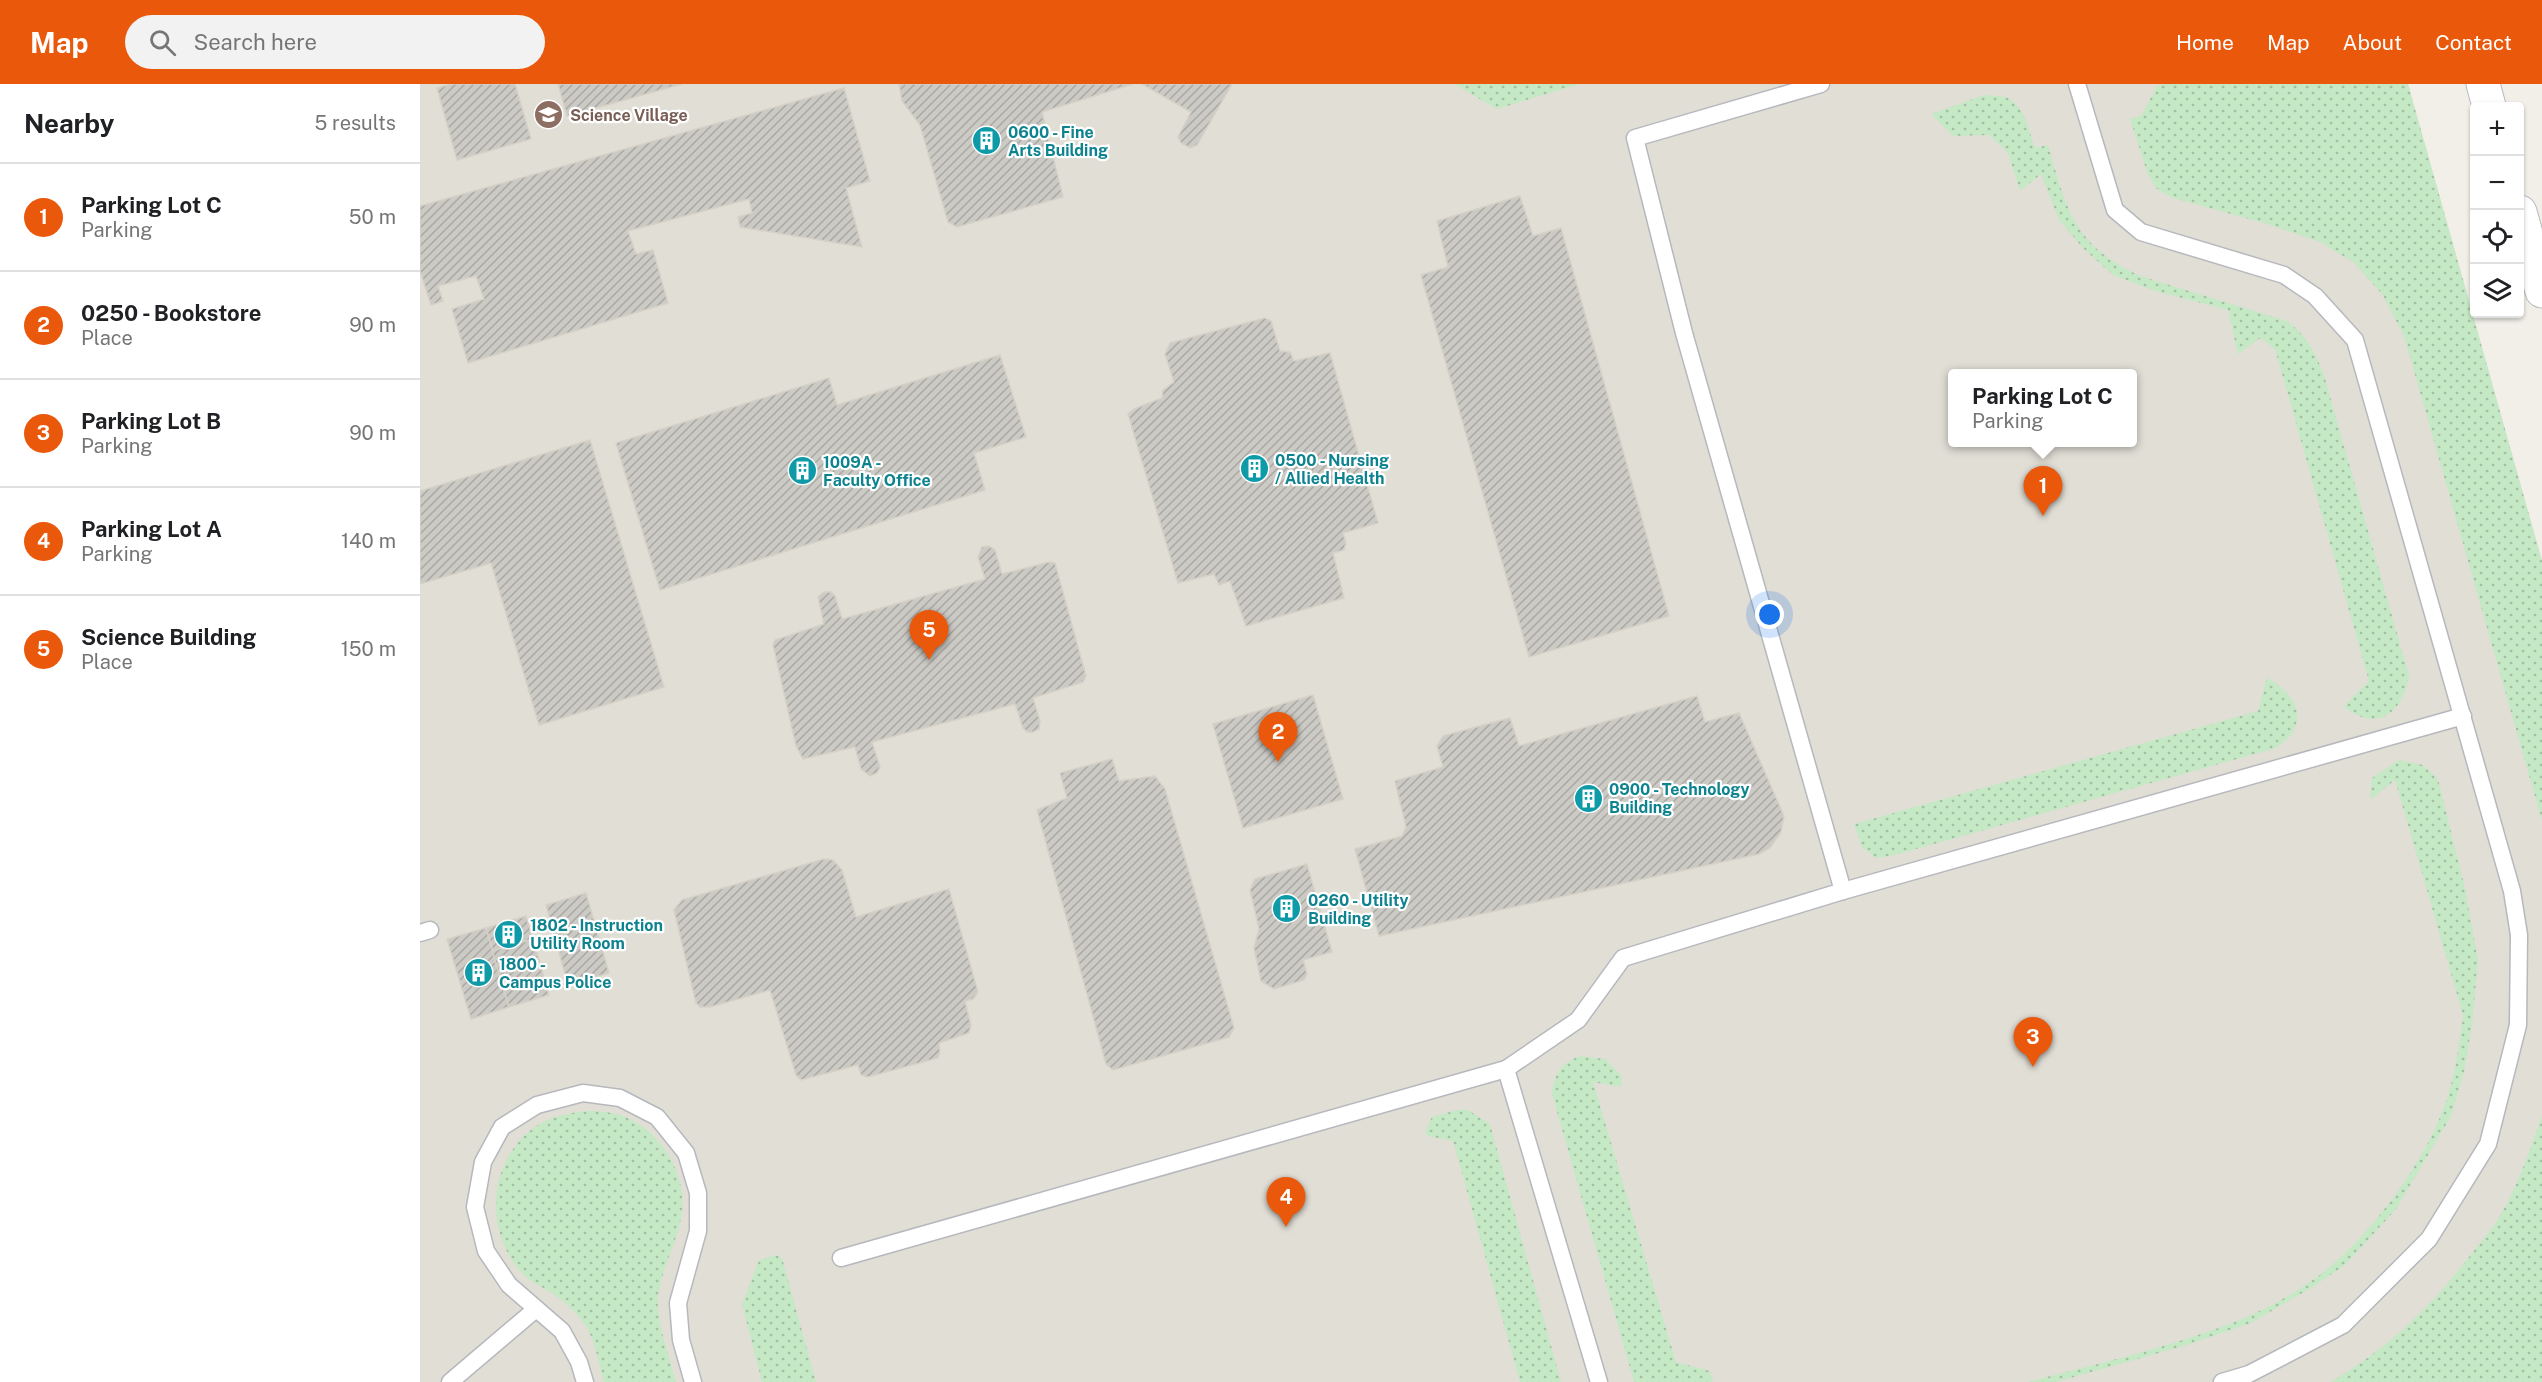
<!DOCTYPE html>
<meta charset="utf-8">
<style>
:root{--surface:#fff;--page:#f2f2f2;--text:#202124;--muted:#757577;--line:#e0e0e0;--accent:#ea580c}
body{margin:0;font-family:"Public Sans",sans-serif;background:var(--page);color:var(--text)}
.controls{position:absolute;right:18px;top:18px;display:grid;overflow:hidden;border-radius:6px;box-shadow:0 2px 4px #0004}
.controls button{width:54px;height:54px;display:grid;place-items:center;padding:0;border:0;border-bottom:2px solid var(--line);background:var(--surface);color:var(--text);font:30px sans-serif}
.you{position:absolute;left:1350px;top:531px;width:21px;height:21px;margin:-15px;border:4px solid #fff;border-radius:50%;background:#1a73e8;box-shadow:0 0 0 9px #1a73e833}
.badge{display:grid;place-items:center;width:39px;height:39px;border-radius:50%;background:var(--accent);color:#fff;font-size:20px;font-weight:700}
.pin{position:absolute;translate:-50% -50px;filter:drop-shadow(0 2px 3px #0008)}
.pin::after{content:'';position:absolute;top:32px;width:21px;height:18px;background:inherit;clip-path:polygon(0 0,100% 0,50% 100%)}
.popup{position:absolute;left:1528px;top:285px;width:189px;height:78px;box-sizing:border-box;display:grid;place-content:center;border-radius:6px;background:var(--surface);filter:drop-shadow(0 2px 4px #0005);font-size:20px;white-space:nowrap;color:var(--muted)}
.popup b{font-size:22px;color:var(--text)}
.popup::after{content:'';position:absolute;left:50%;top:100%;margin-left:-12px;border:12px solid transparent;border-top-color:var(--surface)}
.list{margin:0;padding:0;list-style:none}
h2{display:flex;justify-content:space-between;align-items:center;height:78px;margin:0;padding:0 24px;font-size:26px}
h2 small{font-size:20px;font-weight:400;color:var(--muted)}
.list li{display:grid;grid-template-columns:39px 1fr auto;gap:18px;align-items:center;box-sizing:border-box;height:108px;padding:0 24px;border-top:2px solid var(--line)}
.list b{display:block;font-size:22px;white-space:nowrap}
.list p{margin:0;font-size:20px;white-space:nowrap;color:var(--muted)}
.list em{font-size:20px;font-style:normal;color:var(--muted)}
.icon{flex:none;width:33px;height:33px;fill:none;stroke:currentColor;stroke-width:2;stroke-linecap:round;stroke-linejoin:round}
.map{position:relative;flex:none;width:2122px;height:1298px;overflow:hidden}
header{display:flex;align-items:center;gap:36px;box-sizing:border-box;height:84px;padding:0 30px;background:var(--accent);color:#fff}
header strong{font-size:28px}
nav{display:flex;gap:33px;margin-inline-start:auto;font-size:21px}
.search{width:420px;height:54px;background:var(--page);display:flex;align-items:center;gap:15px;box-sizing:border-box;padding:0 21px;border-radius:33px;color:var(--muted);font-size:22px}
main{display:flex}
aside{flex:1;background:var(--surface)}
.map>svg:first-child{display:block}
.education{fill:#e1ded6;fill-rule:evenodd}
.grass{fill:url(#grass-dots)}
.building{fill:url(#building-hatch);stroke:#d6d1c6;stroke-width:1.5}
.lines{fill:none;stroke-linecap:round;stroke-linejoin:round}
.service-casing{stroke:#b5b8bc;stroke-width:19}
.secondary-casing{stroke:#b6babf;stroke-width:35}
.service{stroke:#fff;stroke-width:16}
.secondary{stroke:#fff;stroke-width:33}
.labels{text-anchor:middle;stroke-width:4.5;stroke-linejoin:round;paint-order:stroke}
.education-label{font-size:16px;font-weight:bold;fill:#785e54;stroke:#fff;text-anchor:start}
.culture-label{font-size:16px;font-weight:bold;fill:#0d838f;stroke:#fff;text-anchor:start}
</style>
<header>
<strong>Map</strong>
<div class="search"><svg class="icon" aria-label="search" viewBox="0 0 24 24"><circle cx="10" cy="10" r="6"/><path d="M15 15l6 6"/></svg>Search here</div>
<nav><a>Home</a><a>Map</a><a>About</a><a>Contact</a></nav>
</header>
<main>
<aside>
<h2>Nearby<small>5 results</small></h2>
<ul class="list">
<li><span class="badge">1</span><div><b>Parking Lot C</b><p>Parking</p></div><em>50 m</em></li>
<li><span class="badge">2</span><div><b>0250 - Bookstore</b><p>Place</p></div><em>90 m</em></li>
<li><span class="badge">3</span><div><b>Parking Lot B</b><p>Parking</p></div><em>90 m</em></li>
<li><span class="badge">4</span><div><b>Parking Lot A</b><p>Parking</p></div><em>140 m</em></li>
<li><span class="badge">5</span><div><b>Science Building</b><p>Place</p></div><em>150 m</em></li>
</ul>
</aside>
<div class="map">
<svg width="2122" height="1298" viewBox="0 0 2122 1298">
<defs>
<pattern id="grass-dots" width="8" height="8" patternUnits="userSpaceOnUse" patternTransform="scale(1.5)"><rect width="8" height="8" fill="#c5e8c5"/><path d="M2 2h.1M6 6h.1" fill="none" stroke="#a3c0a4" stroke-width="1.8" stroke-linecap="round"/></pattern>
<pattern id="building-hatch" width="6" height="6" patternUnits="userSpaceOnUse" patternTransform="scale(1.5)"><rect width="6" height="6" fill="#cccac5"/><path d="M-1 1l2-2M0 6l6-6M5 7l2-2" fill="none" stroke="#a9a8a4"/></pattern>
</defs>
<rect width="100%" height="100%" fill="#f1efe8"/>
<!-- education -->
<path class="education" d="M0,0H1988L2122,477V1298H0ZM1533,290H1713V358H1533Z"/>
<!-- grass -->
<g class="grass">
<polygon points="1034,0 1160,0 1077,25"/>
<polygon points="1745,0 1988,0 2122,477 2122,737 1984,252 1962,210 1933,178 1900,158 1847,140 1750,113 1736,104 1728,91 1710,35 1721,32 1737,2"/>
<path d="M1564,11C1571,12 1581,11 1588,14C1605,23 1609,48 1615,64L1628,61C1647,126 1653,161 1720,192L1867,237C1887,252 1895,268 1904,291L1989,592C1983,629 1956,650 1924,622L1949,597L1855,265L1840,254L1818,270L1808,226L1735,207L1693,191L1663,164L1639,136L1621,90L1600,107L1588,69L1569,51L1533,52L1511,30Z"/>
<path d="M1847,594C1868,605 1888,626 1871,651C1867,656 1861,660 1856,664L1471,772L1456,774L1442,763L1434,740L1838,627Z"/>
<path d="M1979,676L2003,681L2018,695L2045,804L2058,876L2052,941L2044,988L2031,1032L1976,1125L1925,1181L1894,1202L1831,1239L1767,1261L1636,1298H1608C1679,1279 1753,1263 1822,1235C1844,1226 1870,1212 1890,1198C1945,1161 2009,1075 2028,1011C2036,985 2040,958 2043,931L1975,696L1951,715L1950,714L1952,694Z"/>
<path d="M1160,972L1185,975L1202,992L1201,1003L1173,998L1256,1278L1290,1287L1293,1298H1214L1132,1010C1134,990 1140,980 1160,972Z"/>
<polygon points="1037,1026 1048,1026 1070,1040 1141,1298 1100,1298 1033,1057 1008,1052 1005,1048 1012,1033"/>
<path d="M166,1027C181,1027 196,1028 210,1035C245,1052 269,1096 261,1134C256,1161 241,1186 238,1213C236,1237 250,1274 256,1298H184C179,1282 176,1260 168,1246C160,1232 146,1218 133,1210C122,1202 107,1197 99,1186C63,1142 69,1073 118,1041C132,1032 149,1029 166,1027Z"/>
<path d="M2122,1031V1298H1911C1970,1262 2007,1227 2049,1173C2058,1161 2069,1149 2077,1137C2097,1104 2110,1067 2122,1031Z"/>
<polygon points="356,1171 362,1174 396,1298 342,1298 322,1220 339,1176"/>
</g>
<!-- building -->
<g class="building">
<polygon points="32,0 95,0 111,55 37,76 17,4"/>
<polygon points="138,0 262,0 147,32"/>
<polygon points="479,0 713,0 622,28 643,113 537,143 528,138 500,41 482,17"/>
<polygon points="722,0 812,0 777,61 770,64 761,59 758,53 771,28"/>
<polygon points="424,4 450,97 426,104 442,163 320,143 318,133 332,129 329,115 208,147 216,170 233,166 248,219 48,279 32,225 64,215 56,192 18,202 23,217 11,221 0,187 0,122"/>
<polygon points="1100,112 1113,152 1141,144 1249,532 1109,573 1001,191 1028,183 1017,137"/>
<polygon points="845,234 851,237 860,267 870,268 874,277 910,269 958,439 923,449 926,459 924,466 913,469 924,514 826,542 810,497 799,501 794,490 758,499 708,330 714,325 742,314 743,306 754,298 745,270 750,259"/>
<polygon points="580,271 606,353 554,369 565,406 240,506 196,359 409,294 417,321"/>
<polygon points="170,356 244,603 119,641 71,479 0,500 0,407"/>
<polygon points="569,462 575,466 582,490 629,478 635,479 666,592 663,598 613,614 620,637 619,645 613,648 607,648 603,644 595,620 452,658 460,683 457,689 450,692 441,685 435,663 383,675 376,662 353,561 355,556 404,540 398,513 404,508 411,508 415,512 422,535 565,495 558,473 562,463"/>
<polygon points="893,611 923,715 823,744 793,640"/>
<polygon points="1277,612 1285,638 1319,629 1364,732 1361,748 1350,764 1339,770 959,852 935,765 982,752 986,743 975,697 1023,683 1017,662 1023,652 1090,634 1099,662"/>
<polygon points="692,675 699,697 735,692 745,705 814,944 809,953 693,986 686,980 617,726 647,714 640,689"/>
<polygon points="404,775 413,776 422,786 436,833 529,805 558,908 553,915 545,917 551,941 549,949 519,959 520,968 518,974 448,993 441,991 438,981 381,996 376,991 350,906 290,923 280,923 276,919 254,826 262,816"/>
<polygon points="887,780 912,868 883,876 887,890 884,896 854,905 841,897 834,864 839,845 830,806 835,795"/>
<polygon points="166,809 189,889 148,901 126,821"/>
<polygon points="106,832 113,855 72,867 66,844"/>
<polygon points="66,844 89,923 51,935 27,855"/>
<polygon points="113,855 129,911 89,923 72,867"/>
</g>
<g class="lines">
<defs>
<g id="service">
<polyline points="1401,0 1215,54 1264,249 1423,807"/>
<polyline points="1657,0 1695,126 1721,148 1864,191 1895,212 1935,256 2092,807 2099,851 2098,941 2068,1060 2009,1155 1923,1241 1829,1290 1802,1298"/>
<polyline points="0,849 10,846"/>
<polyline points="1086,985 1179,1298"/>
<polyline points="421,1174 1086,985 1158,936 1203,874 1423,807 2043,632"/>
<polyline points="30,1298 116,1225"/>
<polyline points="165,1298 159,1278 142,1247 89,1201 66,1167 55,1123 63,1078 82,1043 117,1021 163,1009 200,1014 237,1033 266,1069 278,1109 278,1147 258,1219 261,1256 273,1298"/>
</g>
<g id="secondary">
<polyline points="2063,0 2069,22"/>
<polyline points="2100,128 2122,207"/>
</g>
</defs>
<!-- service casing -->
<use href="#service" class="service-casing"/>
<!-- secondary casing -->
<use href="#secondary" class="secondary-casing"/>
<!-- service -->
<use href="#service" class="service"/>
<!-- secondary -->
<use href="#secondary" class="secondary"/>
</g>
<!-- icons -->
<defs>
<symbol id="university-disc" viewBox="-11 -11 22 22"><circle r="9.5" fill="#8d6e63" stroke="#fff"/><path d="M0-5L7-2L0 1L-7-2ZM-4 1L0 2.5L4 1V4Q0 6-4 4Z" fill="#fff"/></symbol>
<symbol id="building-disc" viewBox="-11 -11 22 22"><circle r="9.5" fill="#0f9aa8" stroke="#fff"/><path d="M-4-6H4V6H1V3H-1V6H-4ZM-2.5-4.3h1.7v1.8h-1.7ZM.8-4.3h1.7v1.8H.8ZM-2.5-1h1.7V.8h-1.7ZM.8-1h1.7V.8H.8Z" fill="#fff"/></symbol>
</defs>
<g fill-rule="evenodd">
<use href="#university-disc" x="112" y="14" width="33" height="33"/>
<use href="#building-disc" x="550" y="40" width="33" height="33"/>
<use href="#building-disc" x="818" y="368" width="33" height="33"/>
<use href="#building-disc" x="366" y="370" width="33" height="33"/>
<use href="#building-disc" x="1152" y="698" width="33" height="33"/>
<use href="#building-disc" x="850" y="808" width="33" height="33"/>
<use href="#building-disc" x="72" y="834" width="33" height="33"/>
<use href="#building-disc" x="42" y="872" width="33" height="33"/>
</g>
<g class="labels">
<!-- education labels -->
<g class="education-label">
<text x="150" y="37">Science Village</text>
</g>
<!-- culture labels -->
<g class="culture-label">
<text x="588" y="54">0600 - Fine<tspan x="588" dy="18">Arts Building</tspan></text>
<text x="855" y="382">0500 - Nursing<tspan x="855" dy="18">/ Allied Health</tspan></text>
<text x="403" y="384">1009A -<tspan x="403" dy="18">Faculty Office</tspan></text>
<text x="1189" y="711">0900 - Technology<tspan x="1189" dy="18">Building</tspan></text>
<text x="888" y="822">0260 - Utility<tspan x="888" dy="18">Building</tspan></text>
<text x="110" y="847">1802 - Instruction<tspan x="110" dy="18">Utility Room</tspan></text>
<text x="79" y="886">1800 -<tspan x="79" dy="18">Campus Police</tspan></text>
</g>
</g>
</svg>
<div class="controls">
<button>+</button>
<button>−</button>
<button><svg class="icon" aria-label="locate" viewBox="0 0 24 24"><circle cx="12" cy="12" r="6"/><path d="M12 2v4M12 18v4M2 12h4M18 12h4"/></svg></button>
<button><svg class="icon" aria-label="layers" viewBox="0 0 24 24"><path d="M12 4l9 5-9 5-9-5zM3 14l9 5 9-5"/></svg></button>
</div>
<div class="you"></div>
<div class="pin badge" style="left:1623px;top:432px">1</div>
<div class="popup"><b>Parking Lot C</b>Parking</div>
<div class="pin badge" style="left:858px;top:678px">2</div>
<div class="pin badge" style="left:1613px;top:983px">3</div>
<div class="pin badge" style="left:866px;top:1143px">4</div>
<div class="pin badge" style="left:509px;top:576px">5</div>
</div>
</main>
